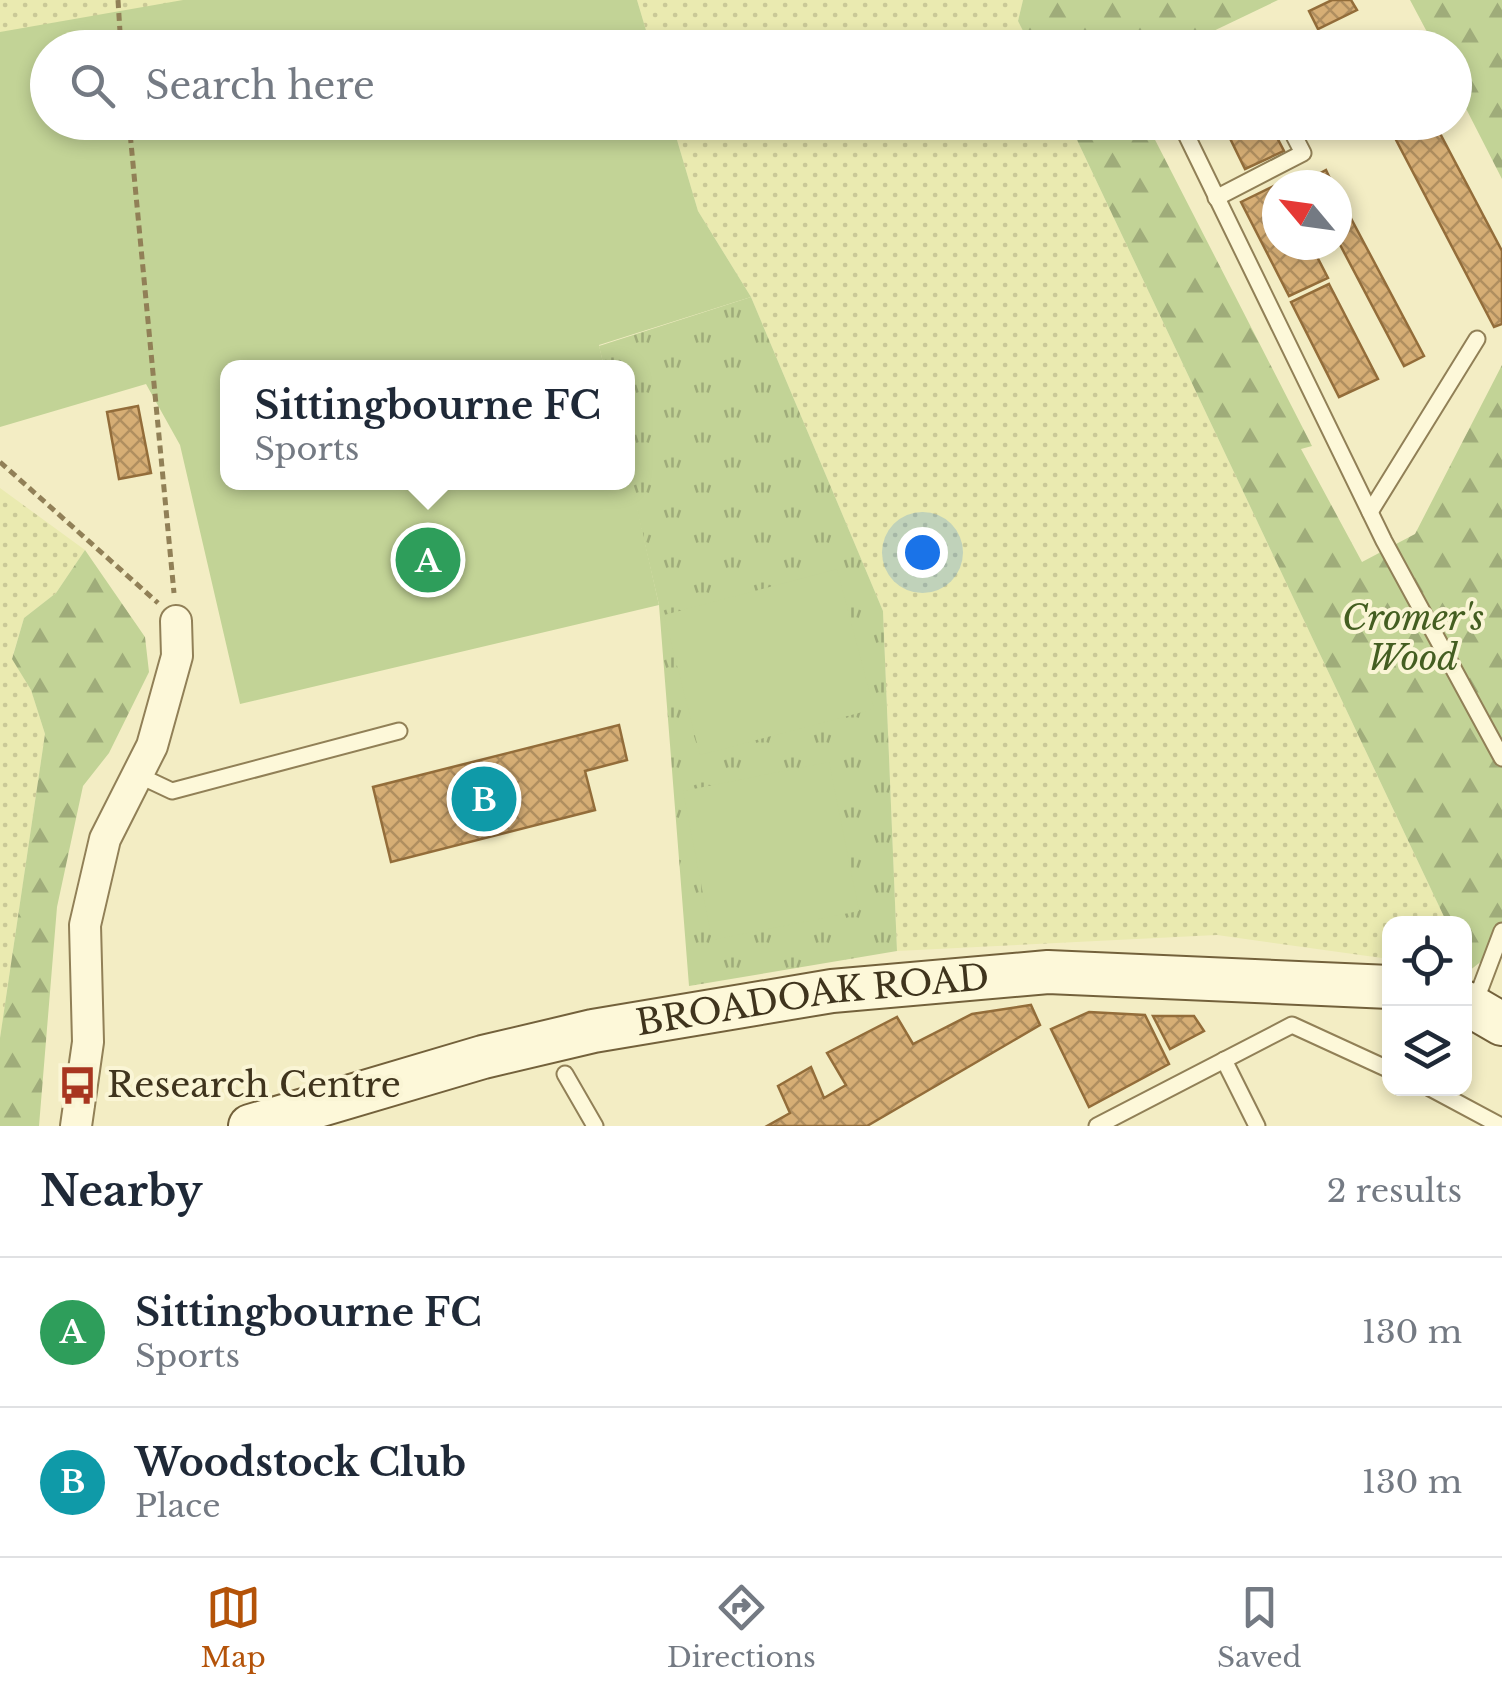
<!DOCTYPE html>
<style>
:root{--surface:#fff;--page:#f2f2f3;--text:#1f2937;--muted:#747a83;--line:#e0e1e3;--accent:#b45309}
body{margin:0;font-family:"Libre Baskerville",serif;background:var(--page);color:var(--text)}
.controls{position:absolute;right:30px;bottom:30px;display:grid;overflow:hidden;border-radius:20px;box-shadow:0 5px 15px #0003}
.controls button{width:90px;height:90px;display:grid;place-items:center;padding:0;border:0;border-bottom:2px solid var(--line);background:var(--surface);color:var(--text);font:50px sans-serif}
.compass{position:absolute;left:1262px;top:170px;width:90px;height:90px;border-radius:50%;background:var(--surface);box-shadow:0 5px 15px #0003;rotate:299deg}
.you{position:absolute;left:922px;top:552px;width:35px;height:35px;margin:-25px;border:8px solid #fff;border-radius:50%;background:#1a73e8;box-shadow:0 0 0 15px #1a73e833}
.badge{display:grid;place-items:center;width:65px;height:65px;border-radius:50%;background:var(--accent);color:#fff;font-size:32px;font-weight:700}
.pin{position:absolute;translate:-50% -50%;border:5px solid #fff;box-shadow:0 2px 10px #0006}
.popup{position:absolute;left:220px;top:360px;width:415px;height:130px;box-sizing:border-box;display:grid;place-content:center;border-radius:20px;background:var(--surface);filter:drop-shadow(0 2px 8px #0005);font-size:32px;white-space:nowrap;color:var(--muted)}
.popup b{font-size:38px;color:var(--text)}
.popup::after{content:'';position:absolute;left:50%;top:100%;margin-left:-20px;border:20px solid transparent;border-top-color:var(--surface)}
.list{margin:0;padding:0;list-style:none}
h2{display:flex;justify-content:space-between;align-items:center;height:130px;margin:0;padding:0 40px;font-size:42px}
h2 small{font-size:32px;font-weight:400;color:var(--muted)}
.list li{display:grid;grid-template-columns:65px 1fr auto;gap:30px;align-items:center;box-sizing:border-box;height:150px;padding:0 40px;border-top:2px solid var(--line)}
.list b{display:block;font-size:38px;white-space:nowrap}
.list p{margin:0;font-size:32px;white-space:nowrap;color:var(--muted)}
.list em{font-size:32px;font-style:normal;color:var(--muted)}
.icon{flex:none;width:55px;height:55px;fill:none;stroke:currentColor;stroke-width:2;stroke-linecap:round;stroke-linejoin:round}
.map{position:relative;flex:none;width:1502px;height:1126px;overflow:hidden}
.search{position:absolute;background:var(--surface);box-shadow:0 5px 15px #0003;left:30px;right:30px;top:30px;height:110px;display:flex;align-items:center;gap:25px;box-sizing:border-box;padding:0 35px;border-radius:55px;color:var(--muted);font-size:38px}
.sheet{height:430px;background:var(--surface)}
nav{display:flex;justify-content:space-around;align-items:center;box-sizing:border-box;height:140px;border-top:2px solid var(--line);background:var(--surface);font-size:28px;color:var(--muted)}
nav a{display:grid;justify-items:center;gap:5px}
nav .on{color:var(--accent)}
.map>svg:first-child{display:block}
.farmland{fill:url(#farmland-dots)}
.forest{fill:url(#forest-firs)}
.park{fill:url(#park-tufts)}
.pitch{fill:#c2d396}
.building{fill:url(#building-cross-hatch);stroke:#936d3a;stroke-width:2.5}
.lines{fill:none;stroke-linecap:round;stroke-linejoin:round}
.lane-casing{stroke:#918057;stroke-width:19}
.street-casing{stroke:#918057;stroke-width:34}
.secondary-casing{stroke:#73613b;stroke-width:46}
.path{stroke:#918057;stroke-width:5;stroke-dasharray:8 5;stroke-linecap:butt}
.lane{stroke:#fdf8d9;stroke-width:15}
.street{stroke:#fdf8d9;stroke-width:30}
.secondary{stroke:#fdf8d9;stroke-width:42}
.labels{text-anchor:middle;stroke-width:8;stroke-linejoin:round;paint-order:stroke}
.park-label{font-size:35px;font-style:italic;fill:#445e21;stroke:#faf5d5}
.street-label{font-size:35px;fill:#3f341d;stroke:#faf5d5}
.poi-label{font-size:35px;fill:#3f341d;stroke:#faf5d5;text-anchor:start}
</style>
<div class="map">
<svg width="1502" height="1126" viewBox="0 0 1502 1126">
<defs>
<pattern id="farmland-dots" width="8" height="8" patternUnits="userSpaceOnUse" patternTransform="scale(2.5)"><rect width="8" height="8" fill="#eaeab0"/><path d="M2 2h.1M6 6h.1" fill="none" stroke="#cac997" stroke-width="1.8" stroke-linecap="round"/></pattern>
<pattern id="forest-firs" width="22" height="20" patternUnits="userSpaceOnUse" patternTransform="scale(2.5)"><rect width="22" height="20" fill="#c2d396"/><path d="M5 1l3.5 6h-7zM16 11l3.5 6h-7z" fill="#9fac7a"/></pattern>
<pattern id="park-tufts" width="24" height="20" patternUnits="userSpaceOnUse" patternTransform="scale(2.5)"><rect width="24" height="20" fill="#c2d396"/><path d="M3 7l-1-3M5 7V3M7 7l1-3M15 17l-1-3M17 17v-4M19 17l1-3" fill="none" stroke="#9fac7a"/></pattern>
<pattern id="building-cross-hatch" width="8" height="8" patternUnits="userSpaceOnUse" patternTransform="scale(2.5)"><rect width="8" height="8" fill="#d6ae75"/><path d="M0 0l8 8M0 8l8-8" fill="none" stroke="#af8e5f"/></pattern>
</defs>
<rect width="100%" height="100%" fill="#f3edc4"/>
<!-- farmland -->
<g class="farmland">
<polygon points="0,0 188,0 0,35"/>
<polygon points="637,0 1023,0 1018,21 1031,47 651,47"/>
<polygon points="672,123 1069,123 1447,923 1390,924 1389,959 1217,935 897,951 883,611 751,297 698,211"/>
<polygon points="0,488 85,550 56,593 24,618 12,658 31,690 45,734 0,1038"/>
</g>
<!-- forest -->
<g class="forest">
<polygon points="1023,0 1278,0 1180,47 1031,47 1018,21"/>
<polygon points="1410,0 1502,0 1502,179 1455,87 1454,48 1435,47"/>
<polygon points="1069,123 1131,123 1150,130 1312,446 1301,449 1362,562 1415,534 1502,365 1502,945 1469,971 1465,961 1464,924 1447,923"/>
<polygon points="85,550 145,637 149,672 109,753 83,786 57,907 39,1126 0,1126 0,1038 45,734 31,690 12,659 24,618 56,593"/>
</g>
<!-- park -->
<polygon class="park" points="751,297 883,611 897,951 689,986 659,605 628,471 628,368 604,367 599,346"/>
<!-- pitch -->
<g class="pitch">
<polygon points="183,0 637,0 651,47 48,48 48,122 672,123 698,211 751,297 599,345 604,367 228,368 228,482 628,482 628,467 659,605 240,704 180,445 146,384 0,427 0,32"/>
<polygon points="837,569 874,709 700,755 664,615"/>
<polygon points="829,762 859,911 712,940 683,791"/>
</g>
<!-- building -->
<g class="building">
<polygon points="1332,0 1351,0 1357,10 1318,29 1309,11"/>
<polygon points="1310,34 1317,48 1283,48"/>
<polygon points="1222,122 1269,122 1284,151 1245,169"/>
<polygon points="1308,122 1337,122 1314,134"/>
<polygon points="1422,122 1434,122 1502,251 1502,324 1494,327 1394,136"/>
<polygon points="1326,170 1333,185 1308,185 1306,181"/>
<polygon points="1280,183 1277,245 1311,245 1328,278 1289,296 1241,202"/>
<polygon points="1337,192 1424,356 1404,366 1337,239"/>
<polygon points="1329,284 1378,379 1339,397 1291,302"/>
<polygon points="138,406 151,473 119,479 107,412"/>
<polygon points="619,725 627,760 585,771 595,810 391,862 373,787"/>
<polygon points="1031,1005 1040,1025 867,1126 767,1126 790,1113 778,1086 811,1067 824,1098 846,1085 827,1053 897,1017 913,1044 972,1014"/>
<polygon points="1089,1012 1145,1015 1169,1064 1089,1107 1051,1029"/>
<polygon points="1153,1016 1194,1016 1204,1031 1170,1049"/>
</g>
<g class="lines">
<defs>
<g id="lane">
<polyline points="1180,122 1384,541 1502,758"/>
<polyline points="1216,198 1303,153 1287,122"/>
<polyline points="1370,512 1477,339"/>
<polyline points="138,775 172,791 399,731"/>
<polyline points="1474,1005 1502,931"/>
<polyline points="1224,1060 1257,1126"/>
<polyline points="565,1074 595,1126"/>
<polyline points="1430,1088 1501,1126"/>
<polyline points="1097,1126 1292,1025 1390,1070"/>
</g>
<polyline id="street" points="76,1126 88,1042 85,925 105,839 152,746 177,656 176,621"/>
<g id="secondary">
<polyline points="1464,1002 1502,1024"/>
<path id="s1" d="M250,1126L483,1057L593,1031L832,991L1048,972L1390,987"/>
</g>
</defs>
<!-- lane casing -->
<use href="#lane" class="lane-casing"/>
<!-- street casing -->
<use href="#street" class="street-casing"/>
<!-- secondary casing -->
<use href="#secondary" class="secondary-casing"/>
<!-- path -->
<g class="path">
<polyline points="118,0 121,48"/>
<polyline points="129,122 174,593"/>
<polyline points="0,462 158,603"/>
</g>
<!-- lane -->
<use href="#lane" class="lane"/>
<!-- street -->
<use href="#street" class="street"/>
<!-- secondary -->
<use href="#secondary" class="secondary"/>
</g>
<!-- icons -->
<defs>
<symbol id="bus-bare" viewBox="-9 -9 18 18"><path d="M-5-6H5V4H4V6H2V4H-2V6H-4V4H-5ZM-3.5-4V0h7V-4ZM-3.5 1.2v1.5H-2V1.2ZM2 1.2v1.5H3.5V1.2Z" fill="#a83620" stroke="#faf5d5" stroke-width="2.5" paint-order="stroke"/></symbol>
</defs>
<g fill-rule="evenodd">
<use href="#bus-bare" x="50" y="1058" width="55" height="55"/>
</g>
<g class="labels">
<!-- park labels -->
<g class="park-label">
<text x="1413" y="630">Cromer's<tspan x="1413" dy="40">Wood</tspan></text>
</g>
<!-- street labels -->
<g class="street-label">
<text dy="12" stroke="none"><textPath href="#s1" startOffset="578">BROADOAK ROAD</textPath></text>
</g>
<!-- poi labels -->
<g class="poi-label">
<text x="107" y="1097">Research Centre</text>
</g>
</g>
</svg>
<div class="controls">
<button><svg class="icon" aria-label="locate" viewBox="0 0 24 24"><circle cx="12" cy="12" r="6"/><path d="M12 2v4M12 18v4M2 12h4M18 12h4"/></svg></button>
<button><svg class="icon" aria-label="layers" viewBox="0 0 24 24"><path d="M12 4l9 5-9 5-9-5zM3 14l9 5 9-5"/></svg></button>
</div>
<svg class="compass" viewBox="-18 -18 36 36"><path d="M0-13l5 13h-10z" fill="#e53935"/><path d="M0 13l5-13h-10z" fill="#747a83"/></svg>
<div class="you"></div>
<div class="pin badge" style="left:428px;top:560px;background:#2e9e5b">A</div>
<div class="popup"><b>Sittingbourne FC</b>Sports</div>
<div class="pin badge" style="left:484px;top:799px;background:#0f9aa8">B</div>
<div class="search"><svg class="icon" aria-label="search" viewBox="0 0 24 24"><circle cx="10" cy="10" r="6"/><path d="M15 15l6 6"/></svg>Search here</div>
</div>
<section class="sheet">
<h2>Nearby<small>2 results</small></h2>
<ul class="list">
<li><span class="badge" style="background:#2e9e5b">A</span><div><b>Sittingbourne FC</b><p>Sports</p></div><em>130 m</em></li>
<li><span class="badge" style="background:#0f9aa8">B</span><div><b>Woodstock Club</b><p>Place</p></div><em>130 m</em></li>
</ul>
</section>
<nav>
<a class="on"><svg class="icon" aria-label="map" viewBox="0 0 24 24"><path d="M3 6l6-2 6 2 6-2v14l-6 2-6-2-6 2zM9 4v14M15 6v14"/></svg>Map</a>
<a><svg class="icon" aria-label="directions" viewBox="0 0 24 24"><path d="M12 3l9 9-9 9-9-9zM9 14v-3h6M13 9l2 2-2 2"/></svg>Directions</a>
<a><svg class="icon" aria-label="saved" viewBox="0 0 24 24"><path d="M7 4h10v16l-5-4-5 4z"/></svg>Saved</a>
</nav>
